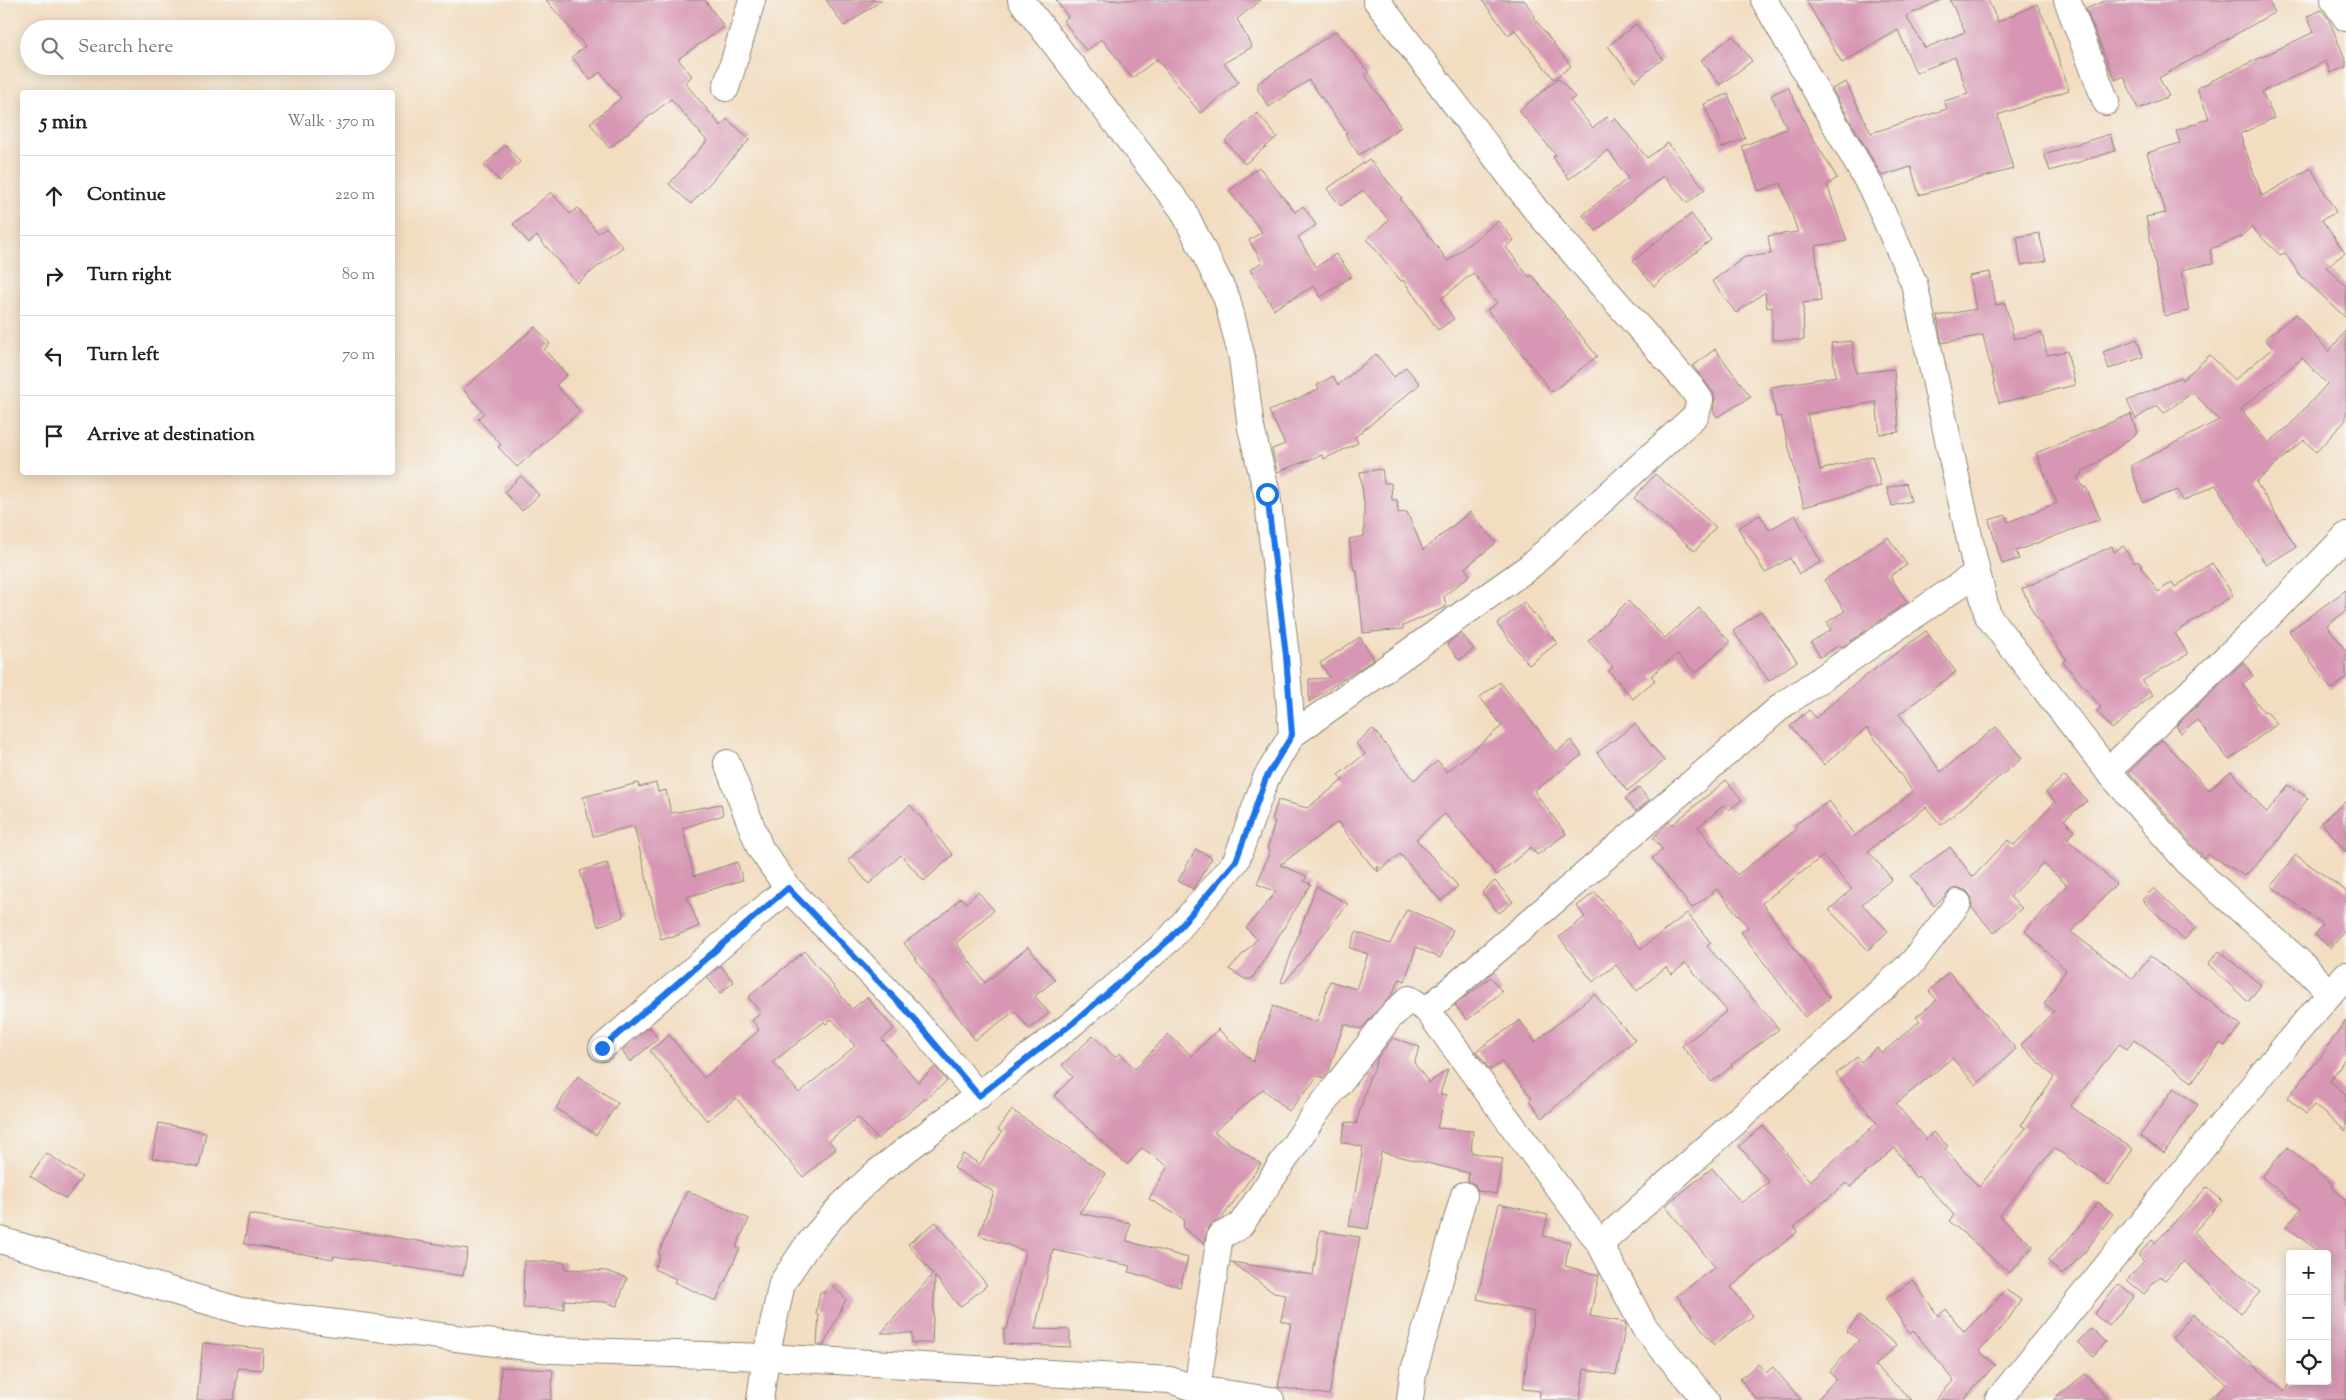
<!DOCTYPE html>
<meta charset="utf-8">
<style>
:root{--surface:#fff;--page:#f6f6f6;--text:#222;--muted:#767676;--line:#e0e0e0}
body{margin:0;font-family:"Sorts Mill Goudy",serif;background:var(--page);color:var(--text)}
.controls{position:absolute;right:15px;bottom:15px;display:grid;overflow:hidden;border-radius:5px;box-shadow:0 2px 12px #0003}
.controls button{width:45px;height:45px;display:grid;place-items:center;padding:0;border:0;border-bottom:1px solid var(--line);background:var(--surface);color:var(--text);font:25px sans-serif}
.stop{position:absolute;width:15px;height:15px;margin:-11px;border:4px solid #1a73e8;border-radius:50%;background:#fff}
.stop.end{background:#1a73e8;border-color:#fff;box-shadow:0 1px 5px #0008}
.list{margin:0;padding:0;list-style:none}
h2{display:flex;justify-content:space-between;align-items:center;height:65px;margin:0;padding:0 20px;font-size:21px}
h2 small{font-size:16px;font-weight:400;color:var(--muted)}
.list li{display:grid;grid-template-columns:32px 1fr auto;gap:15px;align-items:center;box-sizing:border-box;height:80px;padding:0 20px;border-top:1px solid var(--line)}
.list b{display:block;font-size:19px;white-space:nowrap}
.list em{font-size:16px;font-style:normal;color:var(--muted)}
.icon{flex:none;width:28px;height:28px;fill:none;stroke:currentColor;stroke-width:2;stroke-linecap:round;stroke-linejoin:round}
.map{position:relative;flex:none;width:2346px;height:1400px;overflow:hidden}
.search{position:absolute;background:var(--surface);box-shadow:0 2px 12px #0003;left:20px;top:20px;width:375px;height:55px;display:flex;align-items:center;gap:12px;box-sizing:border-box;padding:0 18px;border-radius:28px;color:var(--muted);font-size:19px}
.panel{position:absolute;background:var(--surface);box-shadow:0 2px 12px #0003;left:20px;top:90px;width:375px;height:385px;border-radius:5px}
.map>svg:first-child{display:block}
.building{fill:#d796b3;fill-rule:evenodd}
.lines{fill:none;stroke-linecap:round;stroke-linejoin:round}
.minor-casing{stroke:#8e8476;stroke-width:28}
.minor{stroke:#fff;stroke-width:26}
.route{stroke:#1a73e8;stroke-width:6}
</style>
<div class="map">
<svg width="2346" height="1400" viewBox="0 0 2346 1400">
<rect width="100%" height="100%" fill="#f6f6f2"/>
<filter id="ink" filterUnits="userSpaceOnUse"><feTurbulence type="fractalNoise" baseFrequency=".02" numOctaves="2"/><feDisplacementMap in="SourceGraphic" scale="10" xChannelSelector="R" yChannelSelector="G"/><feConvolveMatrix kernelMatrix="1 2 1 2 8 2 1 2 1" color-interpolation-filters="sRGB"/></filter>
<filter id="wash" filterUnits="userSpaceOnUse"><feTurbulence type="fractalNoise" baseFrequency=".0096" numOctaves="4" result="noise"/><feDisplacementMap in="SourceGraphic" scale="20" xChannelSelector="R" yChannelSelector="G"/><feGaussianBlur stdDeviation="1.12" result="paint"/><feColorMatrix in="noise" values="0 0 0 0 0 0 0 0 0 0 0 0 0 0 0 0 0 1.4 0 .05"/><feComposite in="paint" operator="in"/></filter>
<g filter="url(#wash)">
<rect width="100%" height="100%" fill="#f2ddc1"/>
<g id="blocks">
<!-- building -->
<g class="building">
<polygon points="546,0 705,0 724,27 678,59 692,76 685,83 721,126 727,119 750,139 691,204 669,184 707,141 671,99 609,148 590,123 621,98 600,72 590,80 572,57 585,46"/>
<polygon points="826,0 882,0 844,26"/>
<polygon points="1056,0 1261,0 1237,19 1252,47 1224,63 1239,82 1200,113 1157,59 1132,78 1102,39 1086,51 1063,20 1068,17"/>
<polygon points="1482,0 1524,0 1535,16 1533,17 1571,66 1554,79 1515,30 1508,35"/>
<polygon points="1806,0 1941,0 1906,16 1925,48 1965,32 1950,0 1988,0 1998,22 2037,4 2048,28 2069,90 1998,115 2013,169 1919,195 1911,167 1882,176 1832,89 1846,82 1871,133 1947,109 1944,101 1968,94 1955,57 1916,73 1898,30 1842,63"/>
<polygon points="2107,0 2268,0 2275,12 2159,78 2169,96 2138,109 2124,76 2115,80 2086,9"/>
<polygon points="2322,10 2329,20 2346,61 2346,67 2330,73 2326,61 2262,92 2274,118 2240,134 2262,196 2311,168 2336,212 2322,220 2345,253 2326,267 2346,286 2346,318 2300,275 2285,253 2280,255 2251,227 2241,237 2210,249 2213,263 2181,270 2189,311 2165,316 2146,217 2166,213 2147,153 2180,143 2176,131 2209,118 2197,88 2314,32 2307,16"/>
<polygon points="1636,24 1663,59 1635,81 1608,46"/>
<polygon points="1336,31 1369,73 1365,75 1401,127 1359,155 1345,134 1347,133 1309,80 1269,107 1258,90 1258,83"/>
<polygon points="1733,36 1752,61 1720,85 1701,60"/>
<polygon points="1558,78 1575,97 1570,101 1593,128 1607,117 1611,121 1615,118 1647,158 1668,143 1705,189 1687,203 1664,175 1596,231 1583,215 1628,178 1608,150 1569,179 1553,157 1556,155 1519,111"/>
<polygon points="1788,87 1810,133 1837,178 1827,185 1847,241 1815,246 1821,301 1803,303 1804,340 1772,340 1772,307 1767,308 1765,292 1736,313 1712,281 1745,257 1771,254 1768,236 1798,232 1781,183 1759,191 1742,146 1787,129 1771,95"/>
<polygon points="1728,94 1745,138 1722,148 1704,104"/>
<polygon points="1257,113 1277,137 1245,164 1225,141"/>
<polygon points="2110,134 2115,151 2050,171 2044,154"/>
<polygon points="506,145 520,162 500,181 484,165"/>
<polygon points="1369,159 1402,198 1400,199 1448,261 1498,221 1514,240 1506,247 1529,277 1532,275 1597,356 1552,392 1487,310 1497,303 1473,273 1441,299 1454,319 1438,330 1403,280 1401,281 1367,239 1389,220 1363,190 1341,206 1327,189"/>
<polygon points="1259,167 1295,212 1303,206 1316,225 1298,237 1316,267 1336,254 1352,276 1321,297 1314,286 1274,309 1250,270 1262,262 1249,240 1262,232 1229,191"/>
<polygon points="551,192 570,214 578,208 598,233 606,227 623,247 577,283 537,236 529,243 513,224"/>
<polygon points="1691,214 1711,240 1654,286 1633,261"/>
<polygon points="2039,233 2046,261 2021,265 2017,237"/>
<polygon points="1990,272 1996,305 2005,303 2014,339 2042,333 2047,355 2067,351 2075,385 1999,403 1983,335 1942,343 1937,316 1976,309 1969,276"/>
<path d="M2296,314L2329,352L2346,330V420L2316,452L2304,440L2256,482L2296,547L2266,565L2216,485L2183,501L2178,490L2143,502L2132,471V465L2219,420L2193,392L2164,413L2157,405L2136,419L2127,401L2181,377L2182,380L2210,355L2234,380L2273,348L2265,339ZM2302,358L2327,384L2289,426L2268,443L2241,409Z"/>
<polygon points="535,327 550,344 544,349 567,375 556,385 580,411 517,467 498,447 501,445 478,419 484,413 463,389"/>
<polygon points="2137,339 2143,357 2109,369 2103,352"/>
<polygon points="1852,341 1856,373 1894,369 1899,432 1880,434 1876,402 1807,414 1820,470 1872,456 1881,486 1804,507 1781,416 1776,417 1771,387 1836,376 1831,343"/>
<polygon points="1715,349 1751,397 1717,417 1713,411 1715,398 1713,392 1693,366"/>
<polygon points="1376,354 1394,377 1406,367 1420,384 1355,437 1358,443 1324,459 1322,455 1277,472 1272,449 1285,444 1269,411 1319,389 1317,385 1333,376 1338,385"/>
<polygon points="2131,414 2137,433 2090,468 2082,471 2083,473 2077,477 2084,488 2086,487 2100,519 2016,551 2019,559 2002,564 1989,520 2006,515 2008,522 2057,503 2036,453"/>
<polygon points="1382,469 1384,483 1391,483 1392,500 1397,500 1398,513 1407,512 1423,550 1470,512 1496,543 1465,568 1470,575 1444,596 1446,607 1403,626 1403,629 1363,633 1357,570 1354,570 1349,539 1364,536 1364,502 1360,472"/>
<polygon points="1655,474 1716,527 1695,551 1634,498"/>
<polygon points="521,476 539,495 522,511 504,492"/>
<polygon points="1906,483 1911,501 1892,506 1887,488"/>
<polygon points="1760,515 1769,530 1795,515 1821,562 1799,574 1790,558 1765,573 1738,528"/>
<polygon points="1888,537 1907,565 1890,576 1907,602 1842,647 1840,645 1820,657 1811,642 1831,630 1827,622 1845,611 1824,580"/>
<polygon points="2112,546 2114,552 2123,546 2134,563 2138,561 2158,592 2172,582 2175,587 2212,563 2233,595 2175,633 2188,654 2142,681 2153,695 2112,729 2097,711 2101,707 2063,662 2066,659 2034,614 2022,589"/>
<polygon points="2346,590 2346,611 2327,625 2346,651 2346,678 2331,689 2289,631"/>
<polygon points="1628,601 1665,638 1699,608 1730,642 1695,673 1677,654 1651,676 1655,680 1633,699 1609,671 1613,667 1588,641"/>
<polygon points="1524,602 1557,643 1529,665 1497,624"/>
<polygon points="1761,611 1797,661 1769,681 1733,631"/>
<polygon points="1926,631 1956,672 1899,714 1941,772 1996,727 2022,758 1941,825 1926,807 1868,851 1892,879 1862,904 1888,931 1868,950 1829,910 1852,889 1823,856 1762,903 1830,998 1805,1017 1741,932 1748,927 1717,889 1692,908 1652,858 1663,850 1653,838 1669,822 1672,825 1726,780 1742,800 1729,810 1724,805 1698,827 1737,875 1797,829 1795,825 1829,801 1855,836 1913,792 1867,728 1824,765 1790,726 1809,710 1816,718 1848,689"/>
<polygon points="1461,633 1474,649 1459,660 1447,644"/>
<polygon points="1360,637 1374,659 1309,702 1309,679 1330,678 1320,663"/>
<polygon points="2243,662 2253,676 2242,684 2264,712 2266,711 2277,724 2229,760 2197,720 2181,733 2176,726"/>
<polygon points="1500,682 1556,752 1571,740 1582,755 1534,791 1566,834 1537,855 1531,847 1497,875 1445,814 1416,839 1458,886 1441,901 1400,854 1377,872 1379,866 1375,870 1338,822 1280,865 1307,876 1304,881 1311,884 1252,979 1245,979 1229,969 1257,939 1246,928 1276,892 1257,884 1270,851 1267,850 1275,821 1272,820 1278,800 1307,808 1343,780 1338,775 1365,754 1356,743 1373,729 1414,780 1438,761 1447,772 1502,726 1480,697"/>
<polygon points="1635,724 1664,761 1627,791 1597,753"/>
<polygon points="2162,740 2209,790 2231,771 2267,813 2288,785 2308,798 2275,845 2245,876 2208,854 2204,858 2202,855 2129,772"/>
<polygon points="2065,776 2087,801 2064,820 2075,831 2067,839 2116,884 2071,932 2133,979 2150,956 2241,1025 2225,1046 2220,1043 2192,1082 2134,1040 2127,1049 2119,1044 2070,1106 2133,1149 2109,1185 2054,1148 1999,1216 2033,1246 2010,1273 1949,1221 1954,1215 1918,1176 1916,1178 1895,1148 1850,1187 1846,1183 1794,1227 1797,1232 1731,1287 1753,1316 1714,1345 1677,1296 1715,1267 1665,1206 1712,1168 1741,1203 1769,1182 1739,1146 1763,1126 1810,1181 1877,1123 1836,1074 1857,1057 1861,1062 1877,1047 1882,1053 1920,1021 1916,1017 1937,1000 1929,991 1949,972 2016,1049 1976,1085 1952,1058 1896,1104 1926,1140 1933,1132 1948,1146 1945,1149 1979,1187 2026,1128 2021,1125 2054,1077 2021,1045 2054,1011 2044,1004 2066,970 2025,931 2067,885 2043,863 2010,897 2022,908 1994,933 1972,908 1972,898 1967,891 1959,888 1952,889 1934,906 1911,876 1950,847 1973,877 2008,840 2014,845 2055,802 2046,792"/>
<polygon points="638,783 639,787 656,783 658,792 666,790 671,813 721,804 723,815 683,828 694,876 737,862 743,880 687,897 699,926 671,938 670,936 661,939 634,826 593,836 583,797"/>
<polygon points="1639,788 1649,800 1636,811 1625,799"/>
<polygon points="2346,801 2346,852 2321,822"/>
<polygon points="910,805 953,855 924,881 901,855 869,884 848,860"/>
<polygon points="1196,849 1212,858 1193,889 1178,881"/>
<polygon points="2296,855 2346,891 2346,929 2331,948 2315,935 2323,924 2271,886"/>
<polygon points="607,863 624,917 598,926 580,871"/>
<polygon points="1495,881 1513,902 1499,913 1482,892"/>
<polygon points="1316,886 1348,904 1284,983 1281,982"/>
<polygon points="2154,888 2195,928 2184,940 2142,900"/>
<polygon points="978,892 994,910 956,943 985,983 1028,947 1055,980 1035,996 1049,1013 1029,1029 1015,1011 975,1040 904,943 949,910 961,897 966,903"/>
<polygon points="1595,892 1641,949 1687,913 1711,943 1707,946 1779,1029 1731,1065 1732,1066 1712,1082 1682,1046 1727,1011 1686,963 1672,974 1666,967 1637,991 1616,965 1593,982 1559,937 1585,917 1577,906"/>
<polygon points="1407,909 1453,930 1440,958 1416,947 1405,981 1400,979 1391,996 1361,1029 1344,1024 1328,1073 1324,1078 1318,1076 1289,1111 1263,1089 1214,1132 1261,1164 1222,1218 1208,1227 1204,1243 1183,1228 1184,1219 1149,1199 1168,1166 1142,1148 1127,1165 1054,1096 1073,1077 1062,1065 1093,1036 1115,1057 1120,1053 1135,1069 1168,1034 1192,1056 1218,1029 1253,1062 1273,1006 1317,1022 1330,981 1356,989 1368,954 1350,948 1356,932 1390,944"/>
<path d="M805,951L852,1009L867,997L894,1029L882,1039L918,1082L935,1067L947,1081L877,1139L858,1117L829,1141L836,1149L803,1177L736,1098L707,1121L650,1051L669,1035L704,1078L759,1030L752,1020L761,1013L748,997ZM832,1019L855,1046L799,1093L773,1062L824,1022L826,1024Z"/>
<polygon points="2219,951 2261,985 2248,1002 2208,964"/>
<polygon points="721,966 734,982 720,993 707,977"/>
<polygon points="1491,977 1502,992 1467,1020 1455,1005"/>
<polygon points="1594,994 1635,1040 1542,1118 1529,1101 1532,1098 1502,1062 1490,1070 1476,1051 1520,1020 1535,1042"/>
<polygon points="2346,1020 2346,1057 2330,1081 2346,1094 2346,1131 2314,1105 2306,1114 2287,1098 2322,1055"/>
<polygon points="649,1027 658,1039 630,1062 622,1051"/>
<polygon points="1393,1038 1420,1047 1414,1063 1429,1083 1448,1069 1440,1094 1446,1095 1437,1128 1473,1131 1471,1152 1503,1159 1496,1194 1478,1191 1475,1185 1468,1181 1469,1173 1381,1152 1368,1229 1349,1226 1363,1147 1341,1142 1346,1122 1356,1124 1370,1075 1372,1075 1378,1057"/>
<polygon points="578,1076 618,1103 596,1135 556,1108"/>
<polygon points="2174,1088 2198,1105 2164,1153 2140,1136"/>
<polygon points="1012,1110 1106,1174 1079,1213 1130,1223 1127,1241 1188,1258 1180,1287 1129,1272 1131,1266 1053,1250 1035,1329 1070,1330 1070,1347 1004,1344 1004,1329 1007,1329 1025,1251 979,1235 994,1192 954,1168 963,1154 980,1164 1002,1132 998,1130"/>
<polygon points="159,1123 206,1132 199,1167 152,1158"/>
<polygon points="2287,1147 2333,1185 2331,1187 2346,1199 2346,1400 2207,1400 2226,1384 2172,1338 2193,1314 2284,1391 2293,1381 2327,1381 2327,1254 2321,1254 2286,1226 2301,1209 2262,1177"/>
<polygon points="46,1153 82,1177 66,1199 30,1176"/>
<polygon points="2207,1187 2222,1201 2194,1232 2260,1292 2241,1313 2184,1261 2165,1280 2160,1276 2144,1294 2127,1280 2144,1261 2138,1255 2152,1240 2155,1243"/>
<polygon points="687,1191 749,1219 736,1247 740,1248 716,1301 674,1282 676,1279 654,1269 660,1255 658,1254"/>
<polygon points="2098,1202 2113,1214 2084,1253 2062,1275 2047,1260 2071,1237"/>
<polygon points="1499,1204 1548,1215 1543,1236 1570,1242 1565,1266 1599,1275 1590,1316 1624,1322 1626,1324 1616,1375 1584,1369 1580,1400 1539,1400 1540,1391 1523,1389 1534,1312 1477,1299"/>
<polygon points="249,1214 468,1249 463,1276 334,1256 333,1259 244,1244"/>
<polygon points="936,1222 987,1285 960,1307 935,1276 932,1343 912,1343 912,1333 881,1333 933,1274 908,1244"/>
<polygon points="1320,1231 1360,1237 1329,1395 1278,1387 1291,1323 1281,1321 1286,1295 1274,1293 1231,1262 1313,1275"/>
<polygon points="524,1261 565,1262 565,1269 607,1271 627,1278 617,1306 605,1302 564,1300 564,1309 523,1308"/>
<polygon points="1913,1280 1938,1316 1946,1309 1964,1332 2006,1290 2021,1300 2006,1323 1979,1351 1995,1365 1963,1400 1935,1400 1954,1380 1913,1330 1910,1333 1886,1299"/>
<polygon points="830,1283 846,1299 824,1345 817,1345 819,1314 816,1314 820,1292 825,1293"/>
<polygon points="2119,1284 2134,1296 2109,1326 2094,1314"/>
<polygon points="1859,1316 1897,1345 1875,1366 1912,1400 1817,1400 1836,1379 1829,1372 1859,1340 1847,1331"/>
<polygon points="2091,1328 2106,1342 2093,1356 2078,1342"/>
<polygon points="203,1343 263,1349 262,1370 238,1368 234,1400 197,1400"/>
<polygon points="1758,1364 1766,1373 1773,1367 1801,1400 1757,1400 1740,1379"/>
<polygon points="501,1367 553,1370 551,1400 499,1400"/>
<polygon points="2085,1374 2108,1400 2053,1400"/>
</g>
</g>
</g>
<g filter="url(#ink)">
<use href="#blocks" fill-opacity="0" stroke="#8e8476" stroke-width="1"/>
<g class="lines">
<defs>
<g id="minor">
<polyline points="1764,0 1871,187 1914,283 1977,573 1988,616 2108,771 2191,866 2302,964 2330,993"/>
<polyline points="2067,0 2106,102"/>
<polyline points="2334,0 2346,18"/>
<polyline points="726,88 752,0"/>
<polyline points="1292,735 1529,567 1696,415 1700,400 1691,387 1535,209 1376,0"/>
<polyline points="727,763 760,848 788,888 909,1013 979,1096"/>
<polyline points="2108,771 2261,624 2346,536"/>
<polyline points="1427,1010 1600,1244 1644,1327 1706,1400"/>
<polyline points="602,1048 788,888"/>
<polyline points="0,1240 241,1311 551,1350 766,1357 1170,1380 1197,1389 1271,1400"/>
<polyline points="1600,1244 1913,962 1958,903"/>
<polyline points="1197,1389 1220,1236 1240,1226 1315,1114 1389,1018 1409,999 1427,1010 1784,704 1977,573"/>
<polyline points="760,1400 766,1357 782,1283 806,1247 843,1204 876,1173 1073,1023 1169,940 1236,861 1266,778 1292,735 1286,656 1267,494 1251,428 1242,358 1227,299 1183,210 1021,0"/>
<polyline points="1410,1400 1413,1374 1464,1195"/>
<polyline points="1998,1400 2290,1040 2346,975"/>
</g>
</defs>
<!-- minor casing -->
<use href="#minor" class="minor-casing"/>
<!-- minor -->
<use href="#minor" class="minor"/>
</g>
</g>
<g class="lines" filter="url(#ink)">
<!-- route -->
<polyline class="route" points="602,1048 788,888 909,1013 979,1096 1073,1023 1169,940 1236,861 1266,778 1292,735 1286,656 1267,494"/>
</g>
</svg>
<div class="controls">
<button>+</button>
<button>−</button>
<button><svg class="icon" aria-label="locate" viewBox="0 0 24 24"><circle cx="12" cy="12" r="6"/><path d="M12 2v4M12 18v4M2 12h4M18 12h4"/></svg></button>
</div>
<div class="stop" style="left:1267px;top:494px"></div>
<div class="stop end" style="left:602px;top:1048px"></div>
<div class="search"><svg class="icon" aria-label="search" viewBox="0 0 24 24"><circle cx="10" cy="10" r="6"/><path d="M15 15l6 6"/></svg>Search here</div>
<section class="panel">
<h2>5 min<small>Walk · 370 m</small></h2>
<ul class="list">
<li><svg class="icon" aria-label="ahead" viewBox="0 0 24 24"><path d="M12 20V5M6 11l6-6 6 6"/></svg><div><b>Continue</b></div><em>220 m</em></li>
<li><svg class="icon" aria-label="right" viewBox="0 0 24 24"><path d="M7 20v-9h11M14 6l5 5-5 5"/></svg><div><b>Turn right</b></div><em>80 m</em></li>
<li><svg class="icon" aria-label="left" viewBox="0 0 24 24"><path d="M17 20v-9H6M10 6l-5 5 5 5"/></svg><div><b>Turn left</b></div><em>70 m</em></li>
<li><svg class="icon" aria-label="arrive" viewBox="0 0 24 24"><path d="M6 21V4h12l-3 4 3 4H6"/></svg><div><b>Arrive at destination</b></div></li>
</ul>
</section>
</div>
